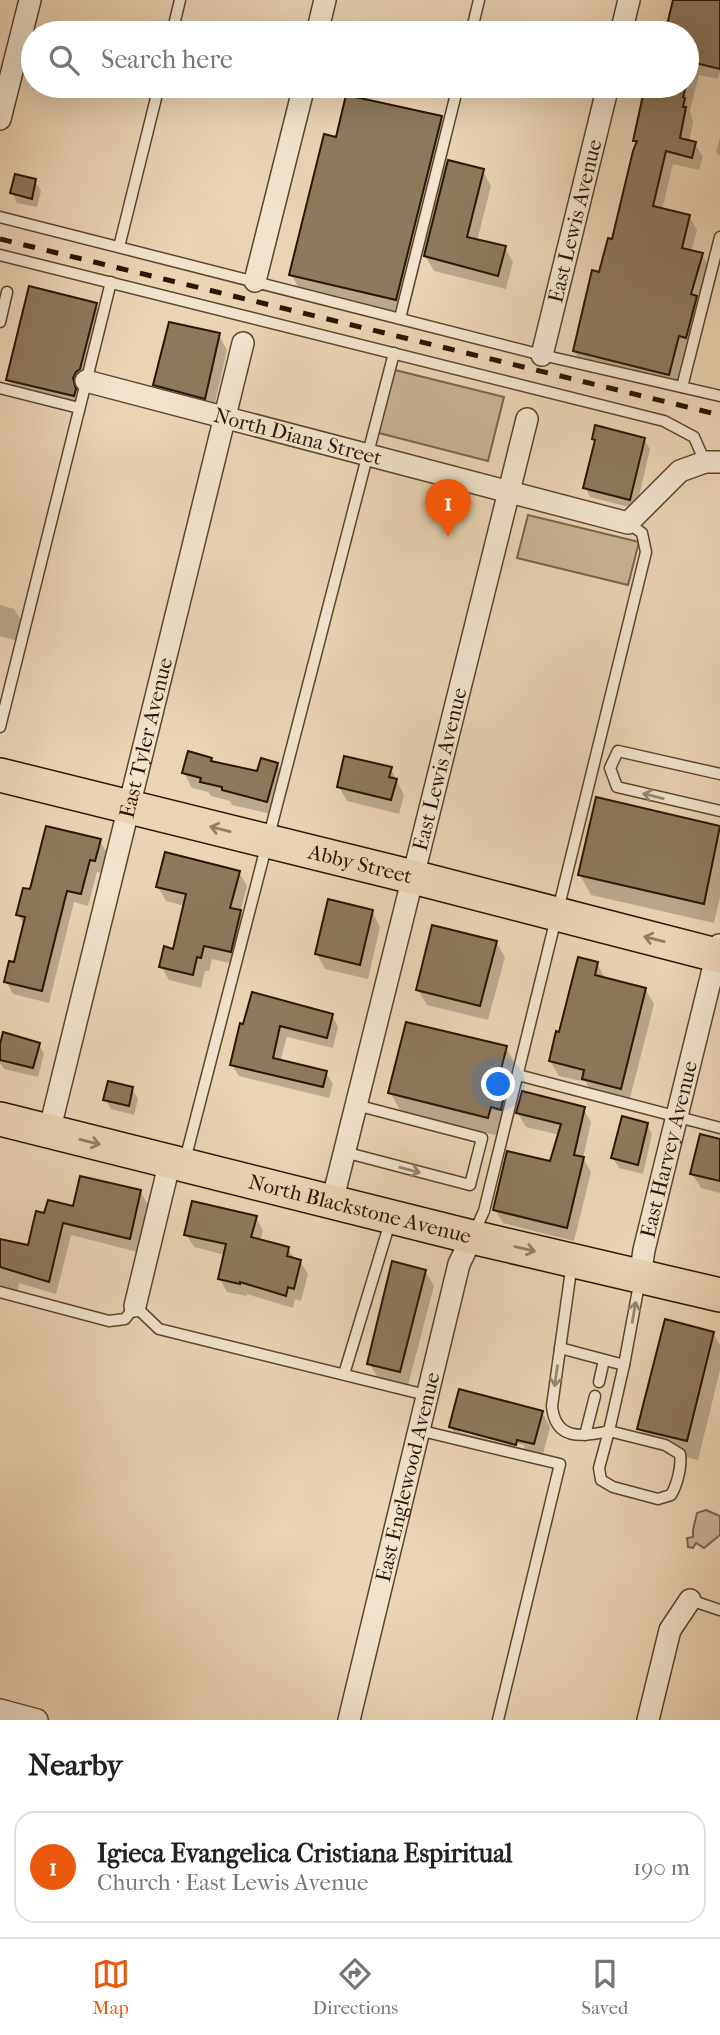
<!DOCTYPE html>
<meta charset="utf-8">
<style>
:root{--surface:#fff;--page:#f2f2f2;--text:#202124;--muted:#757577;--line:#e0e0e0;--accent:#ea580c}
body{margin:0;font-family:"IM FELL French Canon",serif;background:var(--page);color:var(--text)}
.you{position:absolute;left:499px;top:1085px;width:24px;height:24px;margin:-18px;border:5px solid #fff;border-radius:50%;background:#1a73e8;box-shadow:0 0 0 10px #1a73e833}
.badge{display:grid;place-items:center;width:46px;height:46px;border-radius:50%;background:var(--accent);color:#fff;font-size:23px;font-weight:700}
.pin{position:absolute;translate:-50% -58px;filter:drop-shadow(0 2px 4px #0008)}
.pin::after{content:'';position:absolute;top:37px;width:24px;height:21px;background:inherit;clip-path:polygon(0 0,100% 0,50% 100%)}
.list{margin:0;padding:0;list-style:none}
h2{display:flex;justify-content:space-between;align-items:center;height:91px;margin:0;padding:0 28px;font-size:30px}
h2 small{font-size:23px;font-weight:400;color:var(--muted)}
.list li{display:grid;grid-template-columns:46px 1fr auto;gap:21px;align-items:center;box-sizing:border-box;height:112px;margin:0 14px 14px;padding:0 14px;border:2px solid var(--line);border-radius:21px}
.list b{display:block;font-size:26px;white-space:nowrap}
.list p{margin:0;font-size:23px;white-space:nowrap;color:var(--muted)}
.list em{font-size:23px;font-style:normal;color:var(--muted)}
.icon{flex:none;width:38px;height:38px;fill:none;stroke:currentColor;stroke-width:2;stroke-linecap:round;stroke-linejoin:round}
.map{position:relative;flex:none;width:720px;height:1720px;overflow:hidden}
.search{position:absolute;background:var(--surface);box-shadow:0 7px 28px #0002;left:21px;right:21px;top:21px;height:77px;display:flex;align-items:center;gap:18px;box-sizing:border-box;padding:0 24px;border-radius:38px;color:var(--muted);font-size:26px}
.sheet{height:217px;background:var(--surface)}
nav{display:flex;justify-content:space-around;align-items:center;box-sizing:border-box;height:98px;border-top:2px solid var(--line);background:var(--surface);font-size:19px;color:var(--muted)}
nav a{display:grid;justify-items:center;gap:4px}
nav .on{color:var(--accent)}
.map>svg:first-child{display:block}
.green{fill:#c9b495;stroke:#79664a;stroke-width:2}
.shadow{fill:#0003;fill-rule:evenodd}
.building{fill:#8d795d;stroke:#291700;stroke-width:2}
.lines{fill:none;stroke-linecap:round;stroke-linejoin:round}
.service-casing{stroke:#59462d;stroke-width:13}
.minor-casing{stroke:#59462d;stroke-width:24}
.primary-casing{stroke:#291700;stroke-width:36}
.service{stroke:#f1e3ce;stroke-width:10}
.minor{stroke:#f1e3ce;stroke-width:21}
.primary{stroke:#ead4b3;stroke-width:33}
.rail{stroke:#291700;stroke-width:5;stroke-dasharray:12 12;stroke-linecap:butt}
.oneway{stroke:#978771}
.oneway2{stroke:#937f62}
.labels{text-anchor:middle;stroke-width:7;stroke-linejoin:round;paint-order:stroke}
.street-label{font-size:21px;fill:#291700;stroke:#f1e3ce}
</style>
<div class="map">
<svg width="720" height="1720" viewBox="0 0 720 1720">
<rect width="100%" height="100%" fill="#ead4b3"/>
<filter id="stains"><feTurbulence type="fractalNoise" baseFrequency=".00286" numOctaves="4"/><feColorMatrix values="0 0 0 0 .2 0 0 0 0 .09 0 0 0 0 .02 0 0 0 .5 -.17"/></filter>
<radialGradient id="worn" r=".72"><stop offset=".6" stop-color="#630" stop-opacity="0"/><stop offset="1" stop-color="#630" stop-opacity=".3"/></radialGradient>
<!-- green -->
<g class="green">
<polygon points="387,368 504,397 488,461 371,431"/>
<polygon points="528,515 639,542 628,585 517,558"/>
<polygon points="706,1510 720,1516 720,1535 704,1548 696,1543 693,1548 688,1547 687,1538 693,1537 693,1530 697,1513"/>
</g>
<!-- shadow -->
<g class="shadow">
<polygon points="675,0 720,0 720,72 718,79 699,75 690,110 693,122 689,142 695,144 703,157 699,170 673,164 662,210 689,216 697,230 691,252 702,254 709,268 694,350 686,348 677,387 582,364 574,351 613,241 637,145 634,140 647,86 687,86 687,33 662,33 663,28 667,29"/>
<polygon points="441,118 452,137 446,162 483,171 491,186 477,241 505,248 513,262 506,289 434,271 423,252 407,319 302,294 291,274 337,139"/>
<polygon points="720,137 720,156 716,152"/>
<polygon points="35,181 41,191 37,207 17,203 12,193"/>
<polygon points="95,305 107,324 91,389 83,399 86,410 85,415 19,399 8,380"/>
<polygon points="219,335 227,350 213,412 164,400 155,385"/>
<polygon points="594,439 644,439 650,449 636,509 590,497 585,487 596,443"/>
<polygon points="0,605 14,609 23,623 18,641 0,636"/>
<polygon points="211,759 213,763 259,773 277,764 285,779 275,815 232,805 230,801 211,796 208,792 192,788 184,773"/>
<polygon points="391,769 404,795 399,814 347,801 339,787"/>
<polygon points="597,799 720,827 720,897 714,923 591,895 580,875"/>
<polygon points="100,841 107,853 102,873 97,872 88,906 74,902 49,1003 13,994 6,981 15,964 25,926 18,915 31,892"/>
<polygon points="239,872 247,886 240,912 248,926 238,965 212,959 209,971 205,971 201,988 169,980 161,966 174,951 185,906 166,901 158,887"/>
<polygon points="372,912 380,927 368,979 325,969 317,954"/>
<polygon points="496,942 505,957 488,1020 427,1005 418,990"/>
<polygon points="597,964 606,979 645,989 654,1004 629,1102 592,1094 586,1082 559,1076 550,1061 561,1034"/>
<polygon points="332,1015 338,1027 333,1048 287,1037 280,1062 326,1073 333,1084 329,1098 239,1076 232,1065 244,1026"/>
<polygon points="39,1044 44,1054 38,1077 4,1069 0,1063 0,1051"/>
<polygon points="506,1048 517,1067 510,1096 518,1112 583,1108 591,1122 583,1158 591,1172 574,1241 503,1223 495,1210 551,1163 560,1135 526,1127 516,1110 511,1128 502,1126 499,1136 401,1112 390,1092"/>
<polygon points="132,1089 138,1099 134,1115 111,1109 105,1099"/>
<polygon points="647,1124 652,1134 643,1174 619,1168 613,1158"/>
<polygon points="720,1140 720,1193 701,1188 692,1174"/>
<polygon points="140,1191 148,1205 138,1252 71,1235 56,1294 19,1283 17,1293 0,1288 0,1241 29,1247 45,1216"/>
<polygon points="256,1217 263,1231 260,1241 288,1248 295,1260 300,1261 308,1274 301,1301 295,1299 293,1308 247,1294 247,1296 227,1292 220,1279 225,1255 194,1247 186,1234"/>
<polygon points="425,1271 434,1286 408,1385 378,1378 369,1363"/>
<polygon points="713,1333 720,1345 720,1370 698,1460 651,1448 639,1428"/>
<path d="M542,1412L550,1427L542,1458L460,1442L451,1427ZM460,1428L524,1445V1449L460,1432Z"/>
</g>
<!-- building -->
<g class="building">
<polygon points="673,0 720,0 720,69 687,61 687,33 665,33"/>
<polygon points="645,86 686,86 683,97 685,98 683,107 686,107 680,138 696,142 692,158 666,151 653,206 690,215 682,248 703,253 691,294 697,296 686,338 679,336 669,375 573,351 592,270 599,272 608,238 612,239 633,151 637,141 633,141"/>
<polygon points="346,95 442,116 396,300 289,275 324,134 336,137"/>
<polygon points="448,160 484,169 467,237 506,246 498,276 424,256"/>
<polygon points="15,174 36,179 32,199 10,193"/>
<polygon points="29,286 97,303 80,369 76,372 73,378 76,389 74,396 6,380"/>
<polygon points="169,322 220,333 205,399 153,385"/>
<polygon points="595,425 645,438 630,500 583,488 595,440 592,439"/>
<polygon points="188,751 212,758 211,761 257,771 261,758 278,763 267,802 222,790 222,787 200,782 201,778 182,773"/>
<polygon points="344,756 392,767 389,777 397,779 391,800 337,787"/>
<polygon points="596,797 720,826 704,904 578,875"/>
<polygon points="46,826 101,839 95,861 90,860 81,894 67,891 42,991 4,982 9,961 14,962 25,917 16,915 23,888 30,889"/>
<polygon points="165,852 240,871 230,908 241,910 231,952 204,946 201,958 197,957 193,975 159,967 164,946 173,949 186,894 156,887"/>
<polygon points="328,899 373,910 360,965 315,954"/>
<polygon points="432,925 497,941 480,1006 416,990"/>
<polygon points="578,957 598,962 595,975 646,988 621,1089 582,1079 584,1070 549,1061 556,1031 559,1032"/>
<polygon points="252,992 333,1014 327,1038 280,1026 273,1058 327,1071 323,1087 230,1065 240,1023 243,1024"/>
<polygon points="406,1022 507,1046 497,1085 506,1087 501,1110 491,1107 488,1118 388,1093"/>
<polygon points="3,1032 40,1043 33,1068 0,1060 0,1044"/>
<polygon points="108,1081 133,1087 129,1106 103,1100"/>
<polygon points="522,1091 585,1107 574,1155 584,1157 567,1228 493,1210 507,1151 550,1161 561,1124 516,1113"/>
<polygon points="622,1116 648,1123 638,1165 611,1158"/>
<polygon points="700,1134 720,1139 720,1181 690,1174"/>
<polygon points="80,1176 141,1190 130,1239 63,1223 49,1282 0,1267 0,1239 28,1245 36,1211 44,1213 48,1200 73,1206"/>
<polygon points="192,1201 257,1216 251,1237 289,1247 287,1256 301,1260 294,1289 288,1287 286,1296 240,1282 240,1284 218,1279 226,1244 184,1235"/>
<polygon points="392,1261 426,1270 400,1372 367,1364"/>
<polygon points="665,1319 714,1332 687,1441 637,1429"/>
<polygon points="459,1389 543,1411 534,1444 517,1440 516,1445 449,1427"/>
</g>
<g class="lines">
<defs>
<g id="service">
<polyline points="172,33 180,0"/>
<polyline points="471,33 479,0"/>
<polyline points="0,217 542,355 720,396"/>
<polyline points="119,247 159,86"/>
<polyline points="0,255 664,421 694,437 705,462"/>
<polyline points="400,318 458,86"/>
<polyline points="0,322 7,292"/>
<polyline points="682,387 720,237"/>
<polyline points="0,388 79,408"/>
<polyline points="0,727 111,282"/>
<polyline points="720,774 618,751 610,768 617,787 720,811"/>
<polyline points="518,1075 720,1128"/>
<polyline points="344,1152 470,1185 482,1138 356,1105"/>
<polyline points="185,1160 394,353"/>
<polyline points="474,1233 484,1211 646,552 642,533 628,523"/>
<path d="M572,1263L552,1406C555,1441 583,1437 609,1431L624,1365L640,1279"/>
<polyline points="0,1292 109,1321 125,1319 135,1306 159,1329 426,1395"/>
<polyline points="560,1348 624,1365"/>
<polyline points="344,1374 391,1219"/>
<polyline points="599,1382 604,1360"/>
<polyline points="418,1430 560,1464 498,1720"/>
<path d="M609,1431L665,1445L680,1454C682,1466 677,1485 671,1495L658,1499L613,1487L601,1480L599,1468Z"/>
<polyline points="585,1435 595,1396"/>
<polyline points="690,1600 720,1610"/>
</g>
<g id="minor">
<polyline points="317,33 325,0"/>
<polyline points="621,33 629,0"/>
<polyline points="0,119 30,0"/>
<polyline points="255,281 304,86"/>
<path id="s1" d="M542,355L608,86"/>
<path id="s2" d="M86,381L628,523L680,471L705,462H720"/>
<path id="s3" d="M49,1132L243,343"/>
<path id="s4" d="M332,1202L527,419"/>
<path id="s5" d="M640,1277L644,1250L719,945"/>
<polyline points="135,1306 170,1161"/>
<polyline points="0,1710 37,1720"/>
<path id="s6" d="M349,1720L459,1264L472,1237"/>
<polyline points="648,1720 670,1630 690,1600"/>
</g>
<g id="primary">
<path id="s7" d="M0,775L413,877L720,956"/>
<path id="s8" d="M0,1119L472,1237L720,1295"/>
</g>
</defs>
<!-- service casing -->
<use href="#service" class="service-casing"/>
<!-- minor casing -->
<use href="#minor" class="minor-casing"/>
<!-- primary casing -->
<use href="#primary" class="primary-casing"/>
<!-- service -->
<use href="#service" class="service"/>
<!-- minor -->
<use href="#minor" class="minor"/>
<!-- primary -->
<use href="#primary" class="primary"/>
<!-- rail -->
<polyline class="rail" points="0,239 720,415"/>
</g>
<!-- one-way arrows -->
<defs><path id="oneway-shaft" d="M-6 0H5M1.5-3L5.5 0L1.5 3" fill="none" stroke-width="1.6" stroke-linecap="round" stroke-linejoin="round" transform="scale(1.75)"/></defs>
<g class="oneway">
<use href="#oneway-shaft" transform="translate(653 796) rotate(-166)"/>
<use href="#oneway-shaft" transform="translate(410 1170) rotate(15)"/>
<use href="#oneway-shaft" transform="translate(634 1312) rotate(-80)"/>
<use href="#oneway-shaft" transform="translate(556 1376) rotate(98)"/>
</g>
<g class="oneway2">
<use href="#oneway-shaft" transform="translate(220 829) rotate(-166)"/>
<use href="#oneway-shaft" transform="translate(654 939) rotate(-166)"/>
<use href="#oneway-shaft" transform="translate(90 1142) rotate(14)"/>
<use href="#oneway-shaft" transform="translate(525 1249) rotate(13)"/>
</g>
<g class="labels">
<!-- street labels -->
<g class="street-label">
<text dy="7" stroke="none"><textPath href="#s1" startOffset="138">East Lewis Avenue</textPath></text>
<text dy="7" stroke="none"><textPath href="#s2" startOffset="219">North Diana Street</textPath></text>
<text dy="7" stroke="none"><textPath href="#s3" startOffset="406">East Tyler Avenue</textPath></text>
<text dy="7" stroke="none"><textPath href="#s4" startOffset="446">East Lewis Avenue</textPath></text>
<text dy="7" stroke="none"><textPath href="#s7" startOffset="371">Abby Street</textPath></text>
<text dy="7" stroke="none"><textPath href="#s5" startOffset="131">East Harvey Avenue</textPath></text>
<text dy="7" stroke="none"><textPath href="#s8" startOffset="371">North Blackstone Avenue</textPath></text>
<text dy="7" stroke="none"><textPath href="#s6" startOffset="250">East Englewood Avenue</textPath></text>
</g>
</g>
<rect width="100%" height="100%" filter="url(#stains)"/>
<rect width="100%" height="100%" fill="url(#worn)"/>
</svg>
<div class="you"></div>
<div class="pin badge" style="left:448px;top:537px">1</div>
<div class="search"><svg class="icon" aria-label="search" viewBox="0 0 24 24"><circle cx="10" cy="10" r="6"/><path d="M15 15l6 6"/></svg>Search here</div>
</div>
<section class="sheet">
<h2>Nearby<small></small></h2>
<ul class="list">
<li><span class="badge">1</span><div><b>Igieca Evangelica Cristiana Espiritual</b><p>Church · East Lewis Avenue</p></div><em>190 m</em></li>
</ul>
</section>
<nav>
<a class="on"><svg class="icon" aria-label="map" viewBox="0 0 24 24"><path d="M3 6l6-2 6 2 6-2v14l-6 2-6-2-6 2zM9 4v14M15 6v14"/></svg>Map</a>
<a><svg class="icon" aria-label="directions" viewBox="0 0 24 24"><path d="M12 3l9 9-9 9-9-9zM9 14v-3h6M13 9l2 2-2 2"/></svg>Directions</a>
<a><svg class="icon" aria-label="saved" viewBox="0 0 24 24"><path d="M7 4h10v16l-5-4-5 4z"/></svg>Saved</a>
</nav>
